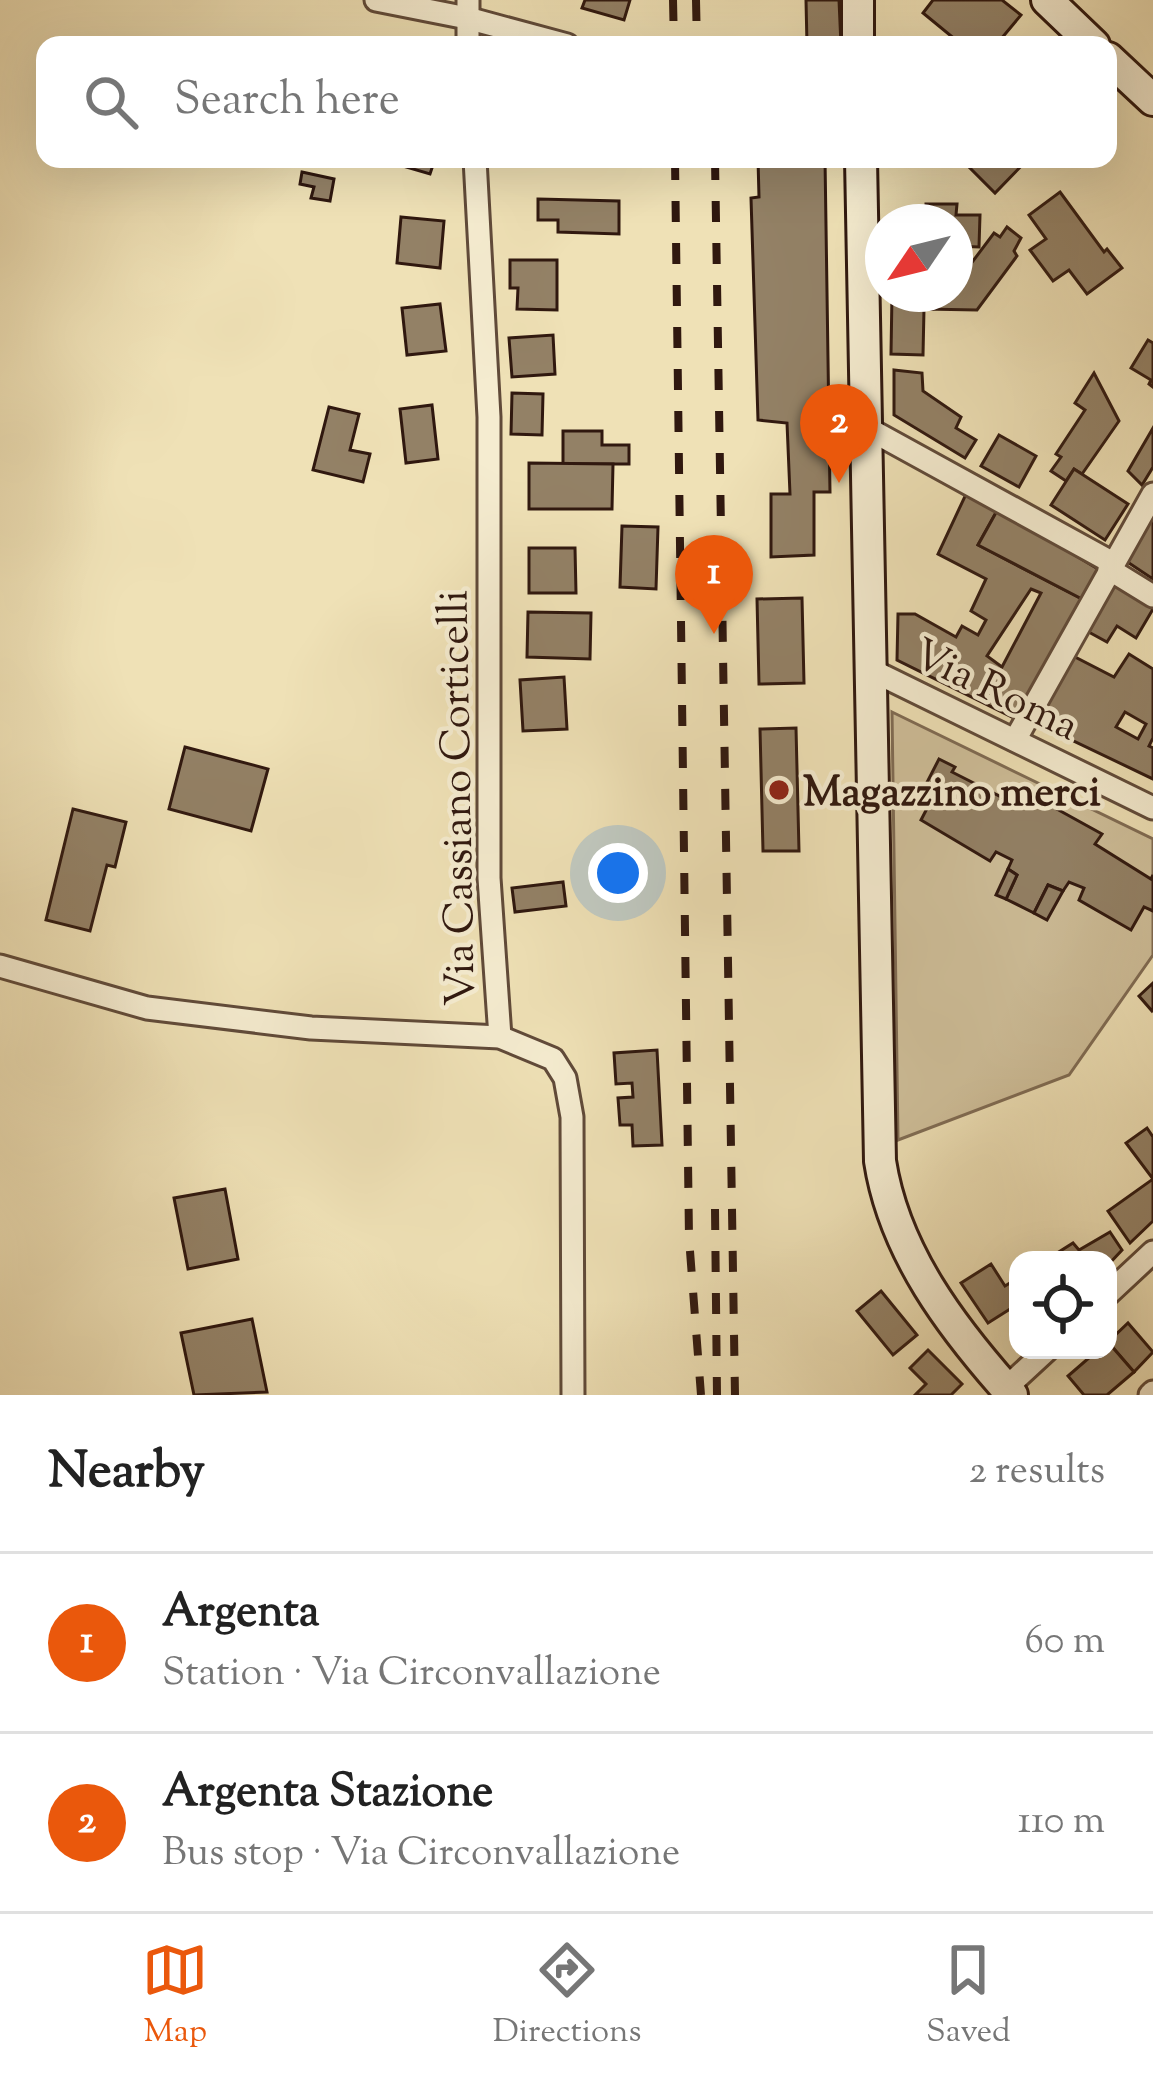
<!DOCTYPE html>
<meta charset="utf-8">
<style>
:root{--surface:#fff;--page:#f6f6f6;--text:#222;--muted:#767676;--line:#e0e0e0;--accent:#ea580c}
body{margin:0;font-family:"Sorts Mill Goudy",serif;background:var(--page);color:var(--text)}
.controls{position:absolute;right:36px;bottom:36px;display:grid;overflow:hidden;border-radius:24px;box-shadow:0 12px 48px #0002}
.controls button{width:108px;height:108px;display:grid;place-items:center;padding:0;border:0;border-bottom:3px solid var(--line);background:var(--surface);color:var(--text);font:60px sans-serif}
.compass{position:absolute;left:865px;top:204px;width:108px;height:108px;border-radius:50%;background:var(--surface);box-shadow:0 12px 48px #0002;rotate:235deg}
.you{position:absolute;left:618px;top:873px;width:42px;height:42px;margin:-30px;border:9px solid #fff;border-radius:50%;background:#1a73e8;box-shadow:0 0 0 18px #1a73e833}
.badge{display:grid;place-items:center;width:78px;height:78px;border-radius:50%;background:var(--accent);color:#fff;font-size:39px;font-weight:700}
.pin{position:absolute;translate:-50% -99px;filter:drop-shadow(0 3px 6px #0008)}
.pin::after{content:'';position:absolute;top:63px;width:42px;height:36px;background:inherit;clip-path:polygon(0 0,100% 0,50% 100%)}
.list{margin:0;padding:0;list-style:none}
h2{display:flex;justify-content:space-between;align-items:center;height:156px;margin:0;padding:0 48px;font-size:51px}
h2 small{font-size:39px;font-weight:400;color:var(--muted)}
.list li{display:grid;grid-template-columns:78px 1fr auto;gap:36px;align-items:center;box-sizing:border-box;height:180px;padding:0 48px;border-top:3px solid var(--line)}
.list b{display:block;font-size:45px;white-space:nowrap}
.list p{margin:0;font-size:39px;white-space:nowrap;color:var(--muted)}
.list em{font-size:39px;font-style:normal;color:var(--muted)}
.icon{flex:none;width:66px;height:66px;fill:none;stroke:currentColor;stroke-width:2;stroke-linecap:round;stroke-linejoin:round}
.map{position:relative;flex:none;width:1153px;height:1395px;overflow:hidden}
.search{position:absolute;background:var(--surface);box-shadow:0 12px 48px #0002;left:36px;right:36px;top:36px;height:132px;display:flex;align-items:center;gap:30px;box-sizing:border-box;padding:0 42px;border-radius:24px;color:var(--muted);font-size:45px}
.sheet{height:516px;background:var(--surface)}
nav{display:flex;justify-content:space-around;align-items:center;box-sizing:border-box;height:168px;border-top:3px solid var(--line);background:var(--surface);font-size:33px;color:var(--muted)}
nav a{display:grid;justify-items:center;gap:6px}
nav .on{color:var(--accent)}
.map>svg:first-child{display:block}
.green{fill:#cfbf9a;stroke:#806c54;stroke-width:3}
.building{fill:#938166;stroke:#30180f;stroke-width:3;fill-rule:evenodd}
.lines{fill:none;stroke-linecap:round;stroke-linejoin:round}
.street-casing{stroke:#604a39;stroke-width:27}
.secondary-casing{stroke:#30180f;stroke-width:36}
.street{stroke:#f5ecd0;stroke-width:21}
.secondary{stroke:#f5ecd0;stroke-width:30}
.rail{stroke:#30180f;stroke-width:8;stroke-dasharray:21 21;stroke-linecap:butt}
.poi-dot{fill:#8f2418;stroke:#f5ecd0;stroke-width:4.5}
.labels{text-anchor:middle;stroke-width:9;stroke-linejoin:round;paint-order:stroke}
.street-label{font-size:42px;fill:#30180f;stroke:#f5ecd0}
.poi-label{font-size:42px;font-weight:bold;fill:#30180f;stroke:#f5ecd0;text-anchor:start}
</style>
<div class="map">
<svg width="1153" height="1395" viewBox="0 0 1153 1395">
<rect width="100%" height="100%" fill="#efe1b6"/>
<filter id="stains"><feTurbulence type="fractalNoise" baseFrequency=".00167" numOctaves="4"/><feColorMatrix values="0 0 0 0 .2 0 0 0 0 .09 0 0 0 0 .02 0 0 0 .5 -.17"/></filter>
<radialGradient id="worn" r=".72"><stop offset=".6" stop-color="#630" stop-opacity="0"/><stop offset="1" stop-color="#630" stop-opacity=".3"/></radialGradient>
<!-- green -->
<polygon class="green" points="892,712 1153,839 1153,955 1069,1075 898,1140"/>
<!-- building -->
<g class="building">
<polygon points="585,0 630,0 624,20 582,8"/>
<polygon points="806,0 839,0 841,45 807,45"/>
<polygon points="933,0 1002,0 1021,15 996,45 962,45 923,13"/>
<polygon points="939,40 939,45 890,45 890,42"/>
<polygon points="390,159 435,159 430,174 389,162"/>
<polygon points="758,159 825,159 830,492 814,492 814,555 771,557 771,494 790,494 787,423 758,420 751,198 759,197"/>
<polygon points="961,159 1028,159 995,193"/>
<polygon points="302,172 334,179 330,201 311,198 314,187 300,184"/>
<polygon points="1060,192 1104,252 1107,249 1122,268 1087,294 1069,270 1053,281 1030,250 1046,239 1029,215"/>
<polygon points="538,199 619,201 619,234 558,232 558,220 538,220"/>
<polygon points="926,204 957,204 956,215 980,215 979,247 955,246 955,222 926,222"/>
<rect x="892" y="214" width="34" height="8"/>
<polygon points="401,217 444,221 440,268 397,263"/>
<polygon points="1007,227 1021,238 1014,251 1017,256 977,310 924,309 923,355 891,354 892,294 955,294 955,285 994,233 1000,237"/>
<polygon points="510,260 557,260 557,310 517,309 518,288 510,288"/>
<polygon points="440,304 446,351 407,355 402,308"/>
<polygon points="553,335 555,374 512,377 509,338"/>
<polygon points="1148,340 1153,343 1153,387 1149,384 1151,380 1131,368"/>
<polygon points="894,370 922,373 923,391 961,417 956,428 976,440 965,458 894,415"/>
<polygon points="1094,373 1119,421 1082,474 1074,469 1066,481 1051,471 1061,457 1056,454 1085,410 1075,403"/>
<polygon points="512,393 543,394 542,435 511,434"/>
<polygon points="432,405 438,459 406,463 400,409"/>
<polygon points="329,407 359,414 350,450 370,454 363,482 313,470"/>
<polygon points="1153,428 1153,467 1142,485 1128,471"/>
<polygon points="563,431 602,431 602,445 629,445 629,464 563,464"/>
<polygon points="999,435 1036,456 1019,487 981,466"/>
<polygon points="529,463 613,464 612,509 529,509"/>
<polygon points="1074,469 1128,504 1105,540 1051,505"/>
<path d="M967,492L998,509L978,545L1082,599L1018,720L897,660L898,614H915L956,637L962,626L978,635L986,620L971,611L986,579L938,554ZM1031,589L1041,593L1002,667L987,656Z"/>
<polygon points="998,509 1098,569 1082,599 978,545"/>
<polygon points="1152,518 1153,519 1153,579 1126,561"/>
<polygon points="622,526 658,527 656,589 620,587"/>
<polygon points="529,548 575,548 576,593 529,593"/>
<polygon points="1114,582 1153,609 1136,638 1117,626 1107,642 1085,630"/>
<polygon points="802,598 804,683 759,684 757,599"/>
<polygon points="528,612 591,613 590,659 527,657"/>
<path d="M1129,654L1153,669V738L1149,746L1153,748V779L1034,722L1073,656L1114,677ZM1125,712L1146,724L1138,739L1116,727Z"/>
<polygon points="564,677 567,729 523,731 520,680"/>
<polygon points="796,728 799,851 763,851 760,729"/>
<polygon points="185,747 268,769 251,831 169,809"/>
<polygon points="939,759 955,767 952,772 1019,806 1026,792 1102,834 1095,844 1151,879 1153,875 1153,911 1144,907 1131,930 1079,900 1084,888 1069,882 1063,891 1048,885 1034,913 1006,899 1017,875 1008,869 1012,860 996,852 990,861 921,820 933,797 922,792"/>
<polygon points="73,809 126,822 115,867 107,865 90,931 46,920"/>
<polygon points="1008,869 1017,875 1006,899 996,895"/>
<polygon points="563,882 566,906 515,912 512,888"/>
<polygon points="1048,885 1063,891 1047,920 1034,913"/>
<polygon points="1153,983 1153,1010 1152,1011 1139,996"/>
<polygon points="657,1050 662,1145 633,1146 632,1125 620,1125 618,1098 633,1097 632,1083 616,1084 614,1053"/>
<polygon points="1147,1128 1153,1137 1153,1179 1126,1143"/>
<polygon points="1153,1179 1153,1221 1130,1243 1108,1211"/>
<polygon points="225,1189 238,1259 188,1269 174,1198"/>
<polygon points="1110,1232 1122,1250 1108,1265 1108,1260 1046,1260 1073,1243 1079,1250"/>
<polygon points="991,1264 1005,1286 1018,1278 1018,1304 988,1323 961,1283"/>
<polygon points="881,1291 917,1335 893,1355 857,1311"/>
<polygon points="252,1319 267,1392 194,1395 181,1333"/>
<polygon points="1128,1323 1153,1352 1134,1372 1108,1342"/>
<polygon points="1108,1342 1134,1372 1107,1395 1084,1395 1068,1376 1098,1350 1108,1350"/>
<polygon points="928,1350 962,1384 951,1395 915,1395 926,1384 910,1368"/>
</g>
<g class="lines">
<defs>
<g id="street">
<polyline points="376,0 467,18 567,45"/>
<polyline points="468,0 468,45"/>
<polyline points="475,159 489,417 489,878 500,1037"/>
<polyline points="867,428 1113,563"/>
<polyline points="1109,569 1153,596"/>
<polyline points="871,670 1153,808"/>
<polyline points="1015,740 1153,494"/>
<polyline points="0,966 147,1008 311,1028 500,1037 553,1059 565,1078 572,1117 573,1395"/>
<polyline points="1108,1294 1153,1252"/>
<polyline points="1006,1388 1047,1350"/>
<polyline points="1150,1395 1153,1392"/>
</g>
<g id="secondary">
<polyline points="1047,0 1094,45"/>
<polyline points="858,45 858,0"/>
<polyline points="1108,58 1153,100"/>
<path d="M861,159L880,1161C894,1252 952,1328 1012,1395"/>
</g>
</defs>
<!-- street casing -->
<use href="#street" class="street-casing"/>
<!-- secondary casing -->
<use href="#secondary" class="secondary-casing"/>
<!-- street -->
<use href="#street" class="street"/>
<!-- secondary -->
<use href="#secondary" class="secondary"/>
<!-- rail -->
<g class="rail">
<polyline points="673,0 674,45"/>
<polyline points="696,0 697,45"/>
<polyline points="675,159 689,1238 701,1395"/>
<polyline points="715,159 735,1395"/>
<polyline points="715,1209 717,1395"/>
</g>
</g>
<!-- markers -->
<circle class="poi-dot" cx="779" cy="790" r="12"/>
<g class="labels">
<!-- street labels -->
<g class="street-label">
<text transform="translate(997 688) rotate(26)" y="15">Via Roma</text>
<text transform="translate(455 798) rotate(-91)" y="15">Via Cassiano Corticelli</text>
</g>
<!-- poi labels -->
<g class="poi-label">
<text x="803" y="805">Magazzino merci</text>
</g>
</g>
<rect width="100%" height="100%" filter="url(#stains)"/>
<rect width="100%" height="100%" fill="url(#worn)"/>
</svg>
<div class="controls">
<button><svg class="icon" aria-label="locate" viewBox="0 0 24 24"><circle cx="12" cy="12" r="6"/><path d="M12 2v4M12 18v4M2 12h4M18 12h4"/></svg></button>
</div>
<svg class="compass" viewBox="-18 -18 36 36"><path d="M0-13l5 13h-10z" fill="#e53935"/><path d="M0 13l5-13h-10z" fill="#767676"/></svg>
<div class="you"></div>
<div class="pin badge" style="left:714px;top:634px">1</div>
<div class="pin badge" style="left:839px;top:483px">2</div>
<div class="search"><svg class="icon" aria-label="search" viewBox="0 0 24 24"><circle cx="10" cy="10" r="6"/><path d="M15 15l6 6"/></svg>Search here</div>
</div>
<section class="sheet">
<h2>Nearby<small>2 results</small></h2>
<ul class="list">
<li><span class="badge">1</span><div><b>Argenta</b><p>Station · Via Circonvallazione</p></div><em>60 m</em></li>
<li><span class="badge">2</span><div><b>Argenta Stazione</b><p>Bus stop · Via Circonvallazione</p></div><em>110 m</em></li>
</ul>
</section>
<nav>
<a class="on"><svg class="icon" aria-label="map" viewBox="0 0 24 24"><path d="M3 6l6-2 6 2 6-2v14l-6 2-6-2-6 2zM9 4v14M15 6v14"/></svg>Map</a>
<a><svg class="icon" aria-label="directions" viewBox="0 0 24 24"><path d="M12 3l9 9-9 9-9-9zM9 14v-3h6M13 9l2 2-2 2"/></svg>Directions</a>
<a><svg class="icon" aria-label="saved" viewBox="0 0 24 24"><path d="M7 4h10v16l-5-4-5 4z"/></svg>Saved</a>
</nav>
